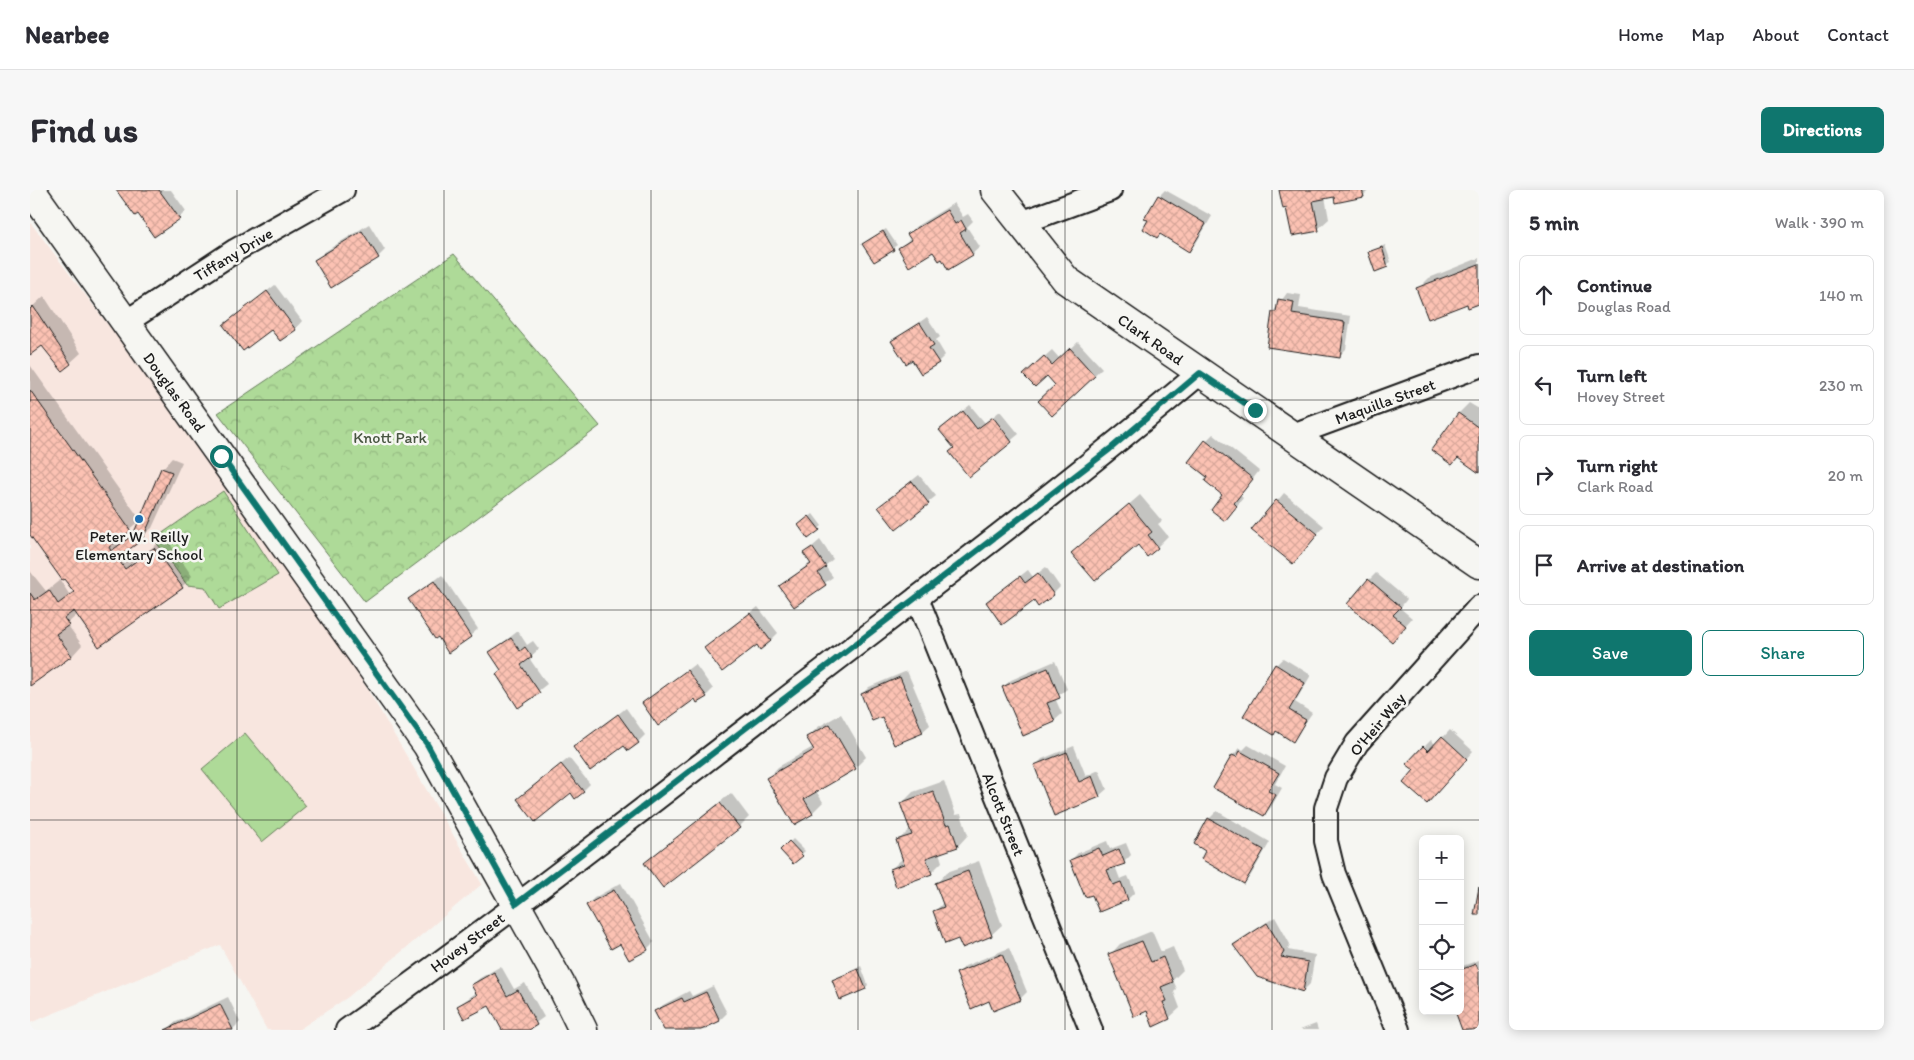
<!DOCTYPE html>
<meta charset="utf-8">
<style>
:root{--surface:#fff;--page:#f7f7f7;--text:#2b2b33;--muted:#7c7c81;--line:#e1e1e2;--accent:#0f766e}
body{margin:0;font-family:Itim,sans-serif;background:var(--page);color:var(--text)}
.controls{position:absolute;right:15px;bottom:15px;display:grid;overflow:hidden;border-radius:8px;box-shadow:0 2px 12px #0003}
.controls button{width:45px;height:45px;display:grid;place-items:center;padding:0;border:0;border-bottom:1px solid var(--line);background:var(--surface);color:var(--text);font:25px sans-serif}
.stop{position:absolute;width:15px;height:15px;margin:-11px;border:4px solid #0f766e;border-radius:50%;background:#fff}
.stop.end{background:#0f766e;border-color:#fff;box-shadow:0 1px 5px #0008}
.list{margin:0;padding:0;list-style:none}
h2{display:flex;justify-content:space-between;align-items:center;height:65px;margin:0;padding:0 20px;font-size:21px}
h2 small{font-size:16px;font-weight:400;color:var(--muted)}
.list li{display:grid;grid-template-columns:32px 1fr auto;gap:15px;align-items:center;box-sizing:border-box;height:80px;margin:0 10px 10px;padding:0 10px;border:1px solid var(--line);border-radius:8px}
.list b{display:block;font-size:19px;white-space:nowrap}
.list p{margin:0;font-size:16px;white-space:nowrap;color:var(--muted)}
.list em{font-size:16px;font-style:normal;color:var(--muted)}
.actions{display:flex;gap:10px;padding:15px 20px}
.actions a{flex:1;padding:11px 0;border:1px solid var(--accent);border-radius:8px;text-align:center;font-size:18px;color:var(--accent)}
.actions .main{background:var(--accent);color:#fff}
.icon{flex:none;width:28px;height:28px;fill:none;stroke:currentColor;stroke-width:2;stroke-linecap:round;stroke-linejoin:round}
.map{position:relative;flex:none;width:1449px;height:840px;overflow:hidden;border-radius:8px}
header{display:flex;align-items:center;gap:30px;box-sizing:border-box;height:70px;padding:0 25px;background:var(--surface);border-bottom:1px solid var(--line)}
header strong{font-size:24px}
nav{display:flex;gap:28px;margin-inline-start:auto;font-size:18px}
.intro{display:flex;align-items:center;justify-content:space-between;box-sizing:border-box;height:120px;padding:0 30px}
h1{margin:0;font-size:35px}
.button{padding:12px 22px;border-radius:8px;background:var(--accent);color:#fff;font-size:18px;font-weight:700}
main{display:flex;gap:30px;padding:0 30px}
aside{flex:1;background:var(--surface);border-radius:8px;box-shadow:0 2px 12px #0003}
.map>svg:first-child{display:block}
.built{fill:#f8e6df}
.park{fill:url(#park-crowns);stroke:#657b5a}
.pitch{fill:#aeda98;stroke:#657b5a}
.shadow{fill:#0003;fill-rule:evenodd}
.building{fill:url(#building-cross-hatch);stroke:#1c1c1c}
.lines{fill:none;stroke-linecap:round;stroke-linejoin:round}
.street-casing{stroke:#1c1c1c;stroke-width:26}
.secondary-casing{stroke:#1c1c1c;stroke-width:31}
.street{stroke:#f6f6f2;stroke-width:22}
.secondary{stroke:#f6f6f2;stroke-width:28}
.route{stroke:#0f766e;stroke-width:6}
.grid{fill:none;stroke:#1c1c1c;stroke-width:1;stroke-opacity:0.55}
.poi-dot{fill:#1f6fb2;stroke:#f6f6f2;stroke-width:2}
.labels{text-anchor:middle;stroke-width:5;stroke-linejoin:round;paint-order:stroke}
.street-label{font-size:16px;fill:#1c1c1c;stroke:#f6f6f2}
.park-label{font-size:16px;fill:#485541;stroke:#f6f6f2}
.poi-label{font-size:16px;fill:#1c1c1c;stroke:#f6f6f2}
</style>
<header>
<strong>Nearbee</strong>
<nav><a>Home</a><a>Map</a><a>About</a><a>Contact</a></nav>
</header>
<div class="intro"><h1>Find us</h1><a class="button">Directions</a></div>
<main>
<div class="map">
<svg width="1449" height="840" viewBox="0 0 1449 840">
<defs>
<pattern id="park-crowns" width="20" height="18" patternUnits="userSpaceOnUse" patternTransform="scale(1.25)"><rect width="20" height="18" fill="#aeda98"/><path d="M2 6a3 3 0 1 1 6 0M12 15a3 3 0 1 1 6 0" fill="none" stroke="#95ba82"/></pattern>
<pattern id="building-cross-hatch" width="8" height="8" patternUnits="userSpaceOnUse" patternTransform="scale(1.25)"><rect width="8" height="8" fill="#fcc2b3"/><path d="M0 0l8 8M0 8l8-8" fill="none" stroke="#d7a699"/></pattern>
</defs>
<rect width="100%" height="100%" fill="#f6f6f2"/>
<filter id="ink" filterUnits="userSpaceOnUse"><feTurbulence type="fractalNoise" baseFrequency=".02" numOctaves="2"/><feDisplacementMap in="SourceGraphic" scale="10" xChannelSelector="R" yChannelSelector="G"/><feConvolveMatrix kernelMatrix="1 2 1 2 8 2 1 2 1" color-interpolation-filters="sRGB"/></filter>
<g filter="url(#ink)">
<!-- built -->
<polygon class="built" points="0,32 108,174 329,485 452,694 318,807 268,840 237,840 190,755 0,833"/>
<!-- park -->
<g class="park">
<polygon points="424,64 570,236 335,412 188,223"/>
<polygon points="193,301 248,385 189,419 175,397 157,395 124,349"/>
</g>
<!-- pitch -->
<polygon class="pitch" points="215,543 276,616 232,652 172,579"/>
<!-- shadow -->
<g class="shadow">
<polygon points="88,0 141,0 156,21 149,28 108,22"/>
<polygon points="1135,0 1182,26 1166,53 1158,60 1129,6"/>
<polygon points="1250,0 1339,0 1333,6 1295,7 1299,29 1288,39 1257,17"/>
<polygon points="924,13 933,27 938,24 943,31 937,37 950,57 942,64 912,67 904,61 870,58 881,48 878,44 885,37"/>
<polygon points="339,34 355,60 348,67 286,71 293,63"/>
<polygon points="856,39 867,55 844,71 837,51"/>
<polygon points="1355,55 1361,72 1346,80 1339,63"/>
<polygon points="1449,68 1449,113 1438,113 1388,99 1399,88"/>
<polygon points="245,95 272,131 265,139 251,150 241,138 194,135"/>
<polygon points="1257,103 1271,105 1269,118 1321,126 1316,159 1309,166 1243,122"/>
<polygon points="14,106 51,163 40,173 12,154 0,163 0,119"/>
<polygon points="897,127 910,147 906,150 915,165 908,172 883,168 863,151"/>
<polygon points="1048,152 1072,178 1022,225 1027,195 1017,184 1002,178 1022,160 1030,169"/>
<path d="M0,175L110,329L132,279L142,268L152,272L122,338L98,358L106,369L136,348L162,386L152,397L48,424L37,434L52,455L42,466L0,495V381L16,401L30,390L39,404L44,401L0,343ZM110,330L105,341L92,351L90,347Z"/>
<polygon points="1439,213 1449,219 1449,281 1429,267 1403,260 1429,223"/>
<polygon points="940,215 955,233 970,221 989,244 939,285 925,257 918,233"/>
<polygon points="1183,244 1229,281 1210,305 1213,308 1202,322 1194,305 1179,287 1176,251"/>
<polygon points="889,285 906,306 866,338 857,310"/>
<polygon points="1254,303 1294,336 1263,372 1223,340"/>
<polygon points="1110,305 1132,331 1128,334 1138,346 1127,357 1117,365 1108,354 1043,363"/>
<polygon points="783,324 792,336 778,347 773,332"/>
<polygon points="790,350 803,369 795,376 803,387 764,415 751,396 781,372 775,363"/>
<polygon points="1016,377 1030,397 1023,404 1004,409 957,412 998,380 1003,387"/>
<polygon points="1346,383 1377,409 1370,418 1382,428 1362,451 1339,390"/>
<polygon points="412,385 448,439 440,446 408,445 380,409"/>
<polygon points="728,417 748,443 741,450 731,458 727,453 676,458"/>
<polygon points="488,441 497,455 503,451 509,459 499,468 517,494 489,516 472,479 461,462"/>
<polygon points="1253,468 1281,485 1265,512 1282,523 1263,550 1246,475"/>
<polygon points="1025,471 1037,499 1025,508 1032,524 1024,531 973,497 981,490"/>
<polygon points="665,474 683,499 676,506 613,513"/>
<polygon points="877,481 900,535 892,542 853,526 832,504 839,497"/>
<polygon points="596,518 615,545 608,552 544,558"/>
<polygon points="811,524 836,567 825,578 786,601 793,612 782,623 738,588 748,577 783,557 777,548 788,537"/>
<polygon points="1420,540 1443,561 1404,605 1385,580 1394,557 1401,550 1406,555"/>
<polygon points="1218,555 1255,576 1245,594 1252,598 1241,617 1234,625 1185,597 1203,565 1210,558 1213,560"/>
<polygon points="1044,556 1056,586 1069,580 1077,599 1069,606 1005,576 1012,569"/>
<polygon points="539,568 560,594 553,601 496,602"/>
<polygon points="914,591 926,625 931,624 938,645 928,656 909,662 912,672 901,683 861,679 873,668 867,651 881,639 872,613 883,602"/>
<polygon points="701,603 719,627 709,637 616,673"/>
<polygon points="1187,621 1240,652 1221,685 1214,693 1177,660 1165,654 1179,629"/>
<polygon points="763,649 775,661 763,673 752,660"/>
<polygon points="1077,651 1080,659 1096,653 1101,665 1094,672 1085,676 1090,689 1098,686 1105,702 1098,709 1063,703 1041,670 1048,663"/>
<polygon points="949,671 972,735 961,745 929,747 904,722 914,712 907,693 917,682"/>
<polygon points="591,693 624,752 617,759 557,715 564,708"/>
<polygon points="1245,727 1260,754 1258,760 1285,765 1280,794 1273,801 1204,755 1212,748"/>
<polygon points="1122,741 1131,762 1143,757 1153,780 1143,790 1147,799 1144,802 1150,818 1139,828 1117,820 1080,765 1090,754"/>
<polygon points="979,758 997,802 990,809 959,810 928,784 935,776"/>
<polygon points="1449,770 1449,840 1433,840 1430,821 1430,777"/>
<polygon points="471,776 484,799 495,793 514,827 496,840 470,840 472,838 460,814 428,816 447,802 442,795 450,788"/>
<polygon points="831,776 838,795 835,798 804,790"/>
<polygon points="683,796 697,823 690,830 675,837 676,840 635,840 626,822 633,815 659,801 662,806"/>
<polygon points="198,807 210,832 203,839 137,840 144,833"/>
<polygon points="1286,834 1288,840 1270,840"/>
</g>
<!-- building -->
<g class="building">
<polygon points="86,0 129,0 150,29 124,47 108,24 105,26"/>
<polygon points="1249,0 1332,0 1334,7 1305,13 1304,7 1283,11 1289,41 1262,46 1256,18 1253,19"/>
<polygon points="1128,5 1176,34 1159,62 1130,44 1127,48 1113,39 1118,30 1114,29"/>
<polygon points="917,20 925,34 931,30 936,39 930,43 943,65 918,80 912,69 909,71 903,62 879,77 868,58 881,50 877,44"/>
<polygon points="332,41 349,68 301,98 284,70"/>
<polygon points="853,41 864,60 844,72 832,54"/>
<polygon points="1352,57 1358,77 1345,82 1338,62"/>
<polygon points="1449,74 1449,114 1438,118 1437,114 1398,129 1386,98"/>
<polygon points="237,101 266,140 250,151 241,140 213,161 193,135"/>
<polygon points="1248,109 1264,112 1262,124 1315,132 1310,168 1237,157 1242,122 1246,122"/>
<polygon points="3,116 41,174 32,181 12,156 0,165 0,119"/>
<polygon points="890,133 904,155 899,158 909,173 891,184 882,170 876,174 861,151"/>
<polygon points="1040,158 1065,186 1022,226 1008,211 1025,195 1017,186 1005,197 993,185 1014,166 1022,175"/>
<polygon points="0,200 101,341 79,357 81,361 103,345 131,278 142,282 112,350 87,368 95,379 124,358 153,398 69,457 44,421 34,428 39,435 26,444 42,466 0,496 0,403 5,410 19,400 28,414 44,402 34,389 32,390 0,345"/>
<polygon points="933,221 947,239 963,227 982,252 939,287 919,262 924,258 909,240"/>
<polygon points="1428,223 1449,238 1449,283 1428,268 1422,275 1401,260"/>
<polygon points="1175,250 1223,289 1204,313 1207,316 1195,331 1181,320 1192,305 1175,291 1177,287 1158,272"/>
<polygon points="882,291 899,314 866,340 848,317"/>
<polygon points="1246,310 1288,344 1263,374 1221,340"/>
<polygon points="1099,314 1122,342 1118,345 1128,358 1117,367 1108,355 1065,391 1041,363"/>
<polygon points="779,326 790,340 778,349 768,335"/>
<polygon points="782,357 796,377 788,383 796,395 764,417 749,396 781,374 773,363"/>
<polygon points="1008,383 1024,405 1008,417 1004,411 972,435 956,412 990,386 995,393"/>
<polygon points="1338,389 1371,417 1363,425 1376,436 1362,452 1317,414"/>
<polygon points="404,391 441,447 418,463 408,447 405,449 378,409"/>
<polygon points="720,423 741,451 730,460 727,455 692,482 674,458"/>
<polygon points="481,448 490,461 495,457 502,467 491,475 510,503 488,518 466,484 471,480 459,462"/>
<polygon points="1245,474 1275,493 1259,520 1276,530 1263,552 1246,541 1244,545 1213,526"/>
<polygon points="1018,478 1030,508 1017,513 1025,532 993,546 972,497"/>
<polygon points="657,480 677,507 667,513 665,509 628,536 612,513"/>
<polygon points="870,487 893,543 864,555 852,527 842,531 831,504"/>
<polygon points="588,524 609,553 598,561 594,556 560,581 543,557"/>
<polygon points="800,534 826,579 774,609 783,624 764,635 736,588 784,560 776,547"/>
<polygon points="1412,546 1437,569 1397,614 1373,593 1384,580 1376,574 1393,556 1398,561"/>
<polygon points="1210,561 1249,583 1238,601 1246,605 1234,626 1183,598 1202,565 1207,567"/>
<polygon points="1037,562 1049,592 1062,586 1070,607 1024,626 1004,575"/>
<polygon points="531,574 554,602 545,609 541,603 505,632 487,609"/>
<polygon points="903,601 916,635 920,634 928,657 896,668 902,684 866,697 860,679 874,674 866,650 882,645 870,613"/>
<polygon points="690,613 710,638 633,698 614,673"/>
<polygon points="1178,628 1234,660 1214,694 1171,669 1175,661 1164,654"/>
<polygon points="759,651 773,666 763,674 750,660"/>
<polygon points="1069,658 1073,666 1089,659 1095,674 1077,680 1083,695 1091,692 1098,710 1069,722 1062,705 1055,707 1040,670"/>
<polygon points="938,681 962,746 932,758 928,749 915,754 903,721 914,717 905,693"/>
<polygon points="1449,697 1449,725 1444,725"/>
<polygon points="584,700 618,760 599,770 590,754 581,759 556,715"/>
<polygon points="1237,733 1254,762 1251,767 1278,772 1273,802 1227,787 1203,755"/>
<polygon points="1112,751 1121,772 1133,767 1143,792 1131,797 1137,811 1133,812 1140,829 1123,837 1117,821 1104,827 1078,764"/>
<polygon points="972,764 991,810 963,821 959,811 941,819 926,783"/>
<polygon points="1446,774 1449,781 1449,840 1432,840 1425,821 1430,821 1430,780"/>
<polygon points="828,779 836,799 810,810 802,790"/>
<polygon points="464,782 477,806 488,800 507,835 499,840 472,840 459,816 434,829 427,816 447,805 441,795"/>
<polygon points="676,802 690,831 671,840 634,840 624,821 652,808 654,812"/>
<polygon points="190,814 203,840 135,840"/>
</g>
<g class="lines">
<defs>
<g id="street">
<polyline points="991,33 1080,0"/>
<polyline points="96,132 206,60 313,0"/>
<polyline points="1260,246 1449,176"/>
<polyline points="887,408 1061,840"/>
<path d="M317,840C471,730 621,613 771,497C905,394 1041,292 1170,183"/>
<polyline points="1368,840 1304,684 1296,651 1296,618 1306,588 1327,553 1449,417"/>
</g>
<g id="secondary">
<polyline points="1,0 397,555 531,795 553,840"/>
<polyline points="965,0 1036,90 1449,374"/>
</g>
</defs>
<!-- street casing -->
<use href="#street" class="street-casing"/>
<!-- secondary casing -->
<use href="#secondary" class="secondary-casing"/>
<!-- street -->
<use href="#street" class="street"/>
<!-- secondary -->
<use href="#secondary" class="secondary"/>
</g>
</g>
<g class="lines" filter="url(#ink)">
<!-- route -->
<polyline class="route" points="191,266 397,554 486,714 1080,259 1170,183 1225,220"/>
</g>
<!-- grid -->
<path class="grid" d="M207,0V840M414,0V840M621,0V840M828,0V840M1035,0V840M1242,0V840M0,210H1449M0,420H1449M0,630H1449"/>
<!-- markers -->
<circle class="poi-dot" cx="109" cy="329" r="5"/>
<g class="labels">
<!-- street labels -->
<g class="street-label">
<text transform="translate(203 64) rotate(-31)" y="6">Tiffany Drive</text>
<text transform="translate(1121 149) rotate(35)" y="6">Clark Road</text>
<text transform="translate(145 202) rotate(54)" y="6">Douglas Road</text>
<text transform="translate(1355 211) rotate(-20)" y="6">Maquilla Street</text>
<text transform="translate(1347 534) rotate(-50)" y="6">O'Heir Way</text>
<text transform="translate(974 624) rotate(68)" y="6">Alcott Street</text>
<text transform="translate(437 752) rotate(-37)" y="6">Hovey Street</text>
</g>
<!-- park labels -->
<g class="park-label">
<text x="360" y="253">Knott Park</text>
</g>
<!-- poi labels -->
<g class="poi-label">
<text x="109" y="352">Peter W. Reilly<tspan x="109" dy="18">Elementary School</tspan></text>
</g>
</g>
</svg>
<div class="controls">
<button>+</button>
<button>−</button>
<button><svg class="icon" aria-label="locate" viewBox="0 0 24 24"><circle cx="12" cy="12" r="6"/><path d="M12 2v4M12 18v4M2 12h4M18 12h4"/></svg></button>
<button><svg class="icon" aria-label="layers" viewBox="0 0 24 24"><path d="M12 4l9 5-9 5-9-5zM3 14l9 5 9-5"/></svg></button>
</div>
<div class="stop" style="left:191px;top:266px"></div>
<div class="stop end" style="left:1225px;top:220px"></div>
</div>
<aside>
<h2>5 min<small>Walk · 390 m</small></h2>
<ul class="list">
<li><svg class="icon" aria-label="ahead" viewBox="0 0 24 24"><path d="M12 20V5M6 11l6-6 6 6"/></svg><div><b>Continue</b><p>Douglas Road</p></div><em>140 m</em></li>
<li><svg class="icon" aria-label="left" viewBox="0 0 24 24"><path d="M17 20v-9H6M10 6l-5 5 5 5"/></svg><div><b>Turn left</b><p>Hovey Street</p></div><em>230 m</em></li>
<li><svg class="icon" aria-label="right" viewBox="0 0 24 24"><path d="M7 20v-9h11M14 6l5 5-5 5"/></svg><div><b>Turn right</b><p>Clark Road</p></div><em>20 m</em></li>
<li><svg class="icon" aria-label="arrive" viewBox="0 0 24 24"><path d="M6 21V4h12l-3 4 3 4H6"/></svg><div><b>Arrive at destination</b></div></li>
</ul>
<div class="actions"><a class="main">Save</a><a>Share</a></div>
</aside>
</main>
